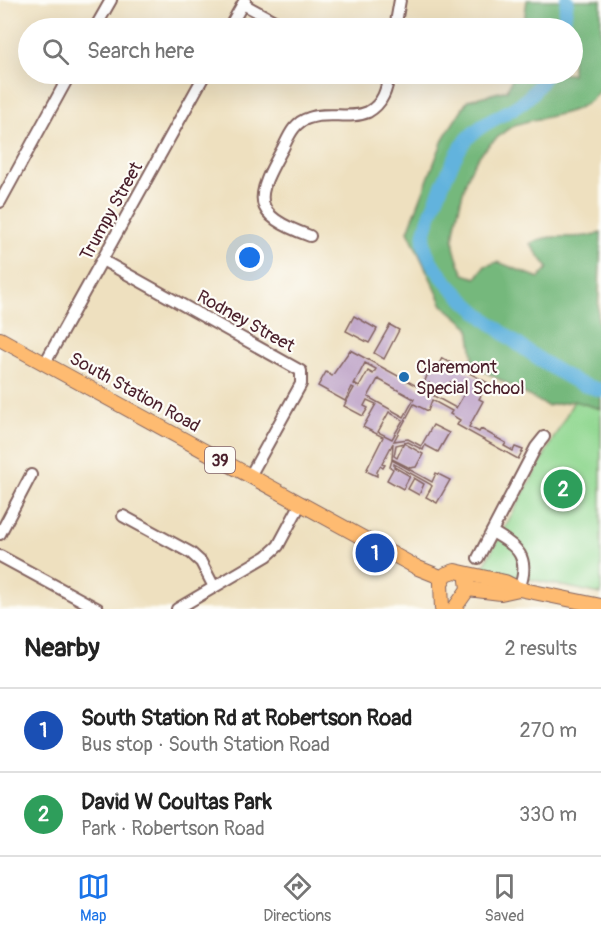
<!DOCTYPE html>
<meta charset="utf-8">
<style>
:root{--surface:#fff;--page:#f2f2f2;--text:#222;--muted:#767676;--line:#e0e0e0;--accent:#1a73e8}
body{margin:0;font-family:Pangolin,sans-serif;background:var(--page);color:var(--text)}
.you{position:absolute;left:250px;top:258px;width:21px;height:21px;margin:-15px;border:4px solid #fff;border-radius:50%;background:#1a73e8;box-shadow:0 0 0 9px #1a73e833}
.badge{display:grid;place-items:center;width:39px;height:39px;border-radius:50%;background:var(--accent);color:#fff;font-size:20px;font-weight:700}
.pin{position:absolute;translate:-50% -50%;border:3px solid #fff;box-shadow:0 2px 6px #0006}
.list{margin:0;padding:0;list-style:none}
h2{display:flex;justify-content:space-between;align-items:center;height:78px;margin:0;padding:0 24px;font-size:26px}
h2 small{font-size:20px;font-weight:400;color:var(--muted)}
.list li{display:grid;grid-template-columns:39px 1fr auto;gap:18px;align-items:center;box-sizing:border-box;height:84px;padding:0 24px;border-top:2px solid var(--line)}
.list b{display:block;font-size:22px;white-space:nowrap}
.list p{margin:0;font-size:20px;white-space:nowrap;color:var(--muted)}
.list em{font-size:20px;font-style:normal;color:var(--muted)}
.icon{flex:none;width:33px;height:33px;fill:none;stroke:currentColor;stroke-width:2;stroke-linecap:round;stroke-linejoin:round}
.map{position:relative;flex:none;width:601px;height:609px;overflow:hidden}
.search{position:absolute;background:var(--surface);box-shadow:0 6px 24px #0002;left:18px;right:18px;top:18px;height:66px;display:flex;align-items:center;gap:15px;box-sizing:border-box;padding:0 21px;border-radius:33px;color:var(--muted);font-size:22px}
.sheet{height:246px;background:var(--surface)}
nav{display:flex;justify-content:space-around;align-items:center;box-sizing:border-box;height:84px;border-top:2px solid var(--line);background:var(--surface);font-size:16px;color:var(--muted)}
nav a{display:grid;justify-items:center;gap:3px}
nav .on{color:var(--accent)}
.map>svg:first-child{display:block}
.green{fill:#92d892;stroke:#6e7c5e;stroke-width:1.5}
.forest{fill:#75b87c;stroke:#606c54;stroke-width:1.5}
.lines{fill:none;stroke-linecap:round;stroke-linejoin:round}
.river{stroke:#62b3dd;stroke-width:14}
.building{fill:#bca0c6;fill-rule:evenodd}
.minor-casing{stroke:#83635f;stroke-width:14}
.major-casing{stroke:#83635f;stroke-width:16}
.minor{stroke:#fff;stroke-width:10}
.major{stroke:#febb71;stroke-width:14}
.poi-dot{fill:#1f6fb2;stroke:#fdfcf7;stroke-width:2}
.labels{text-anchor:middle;stroke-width:4.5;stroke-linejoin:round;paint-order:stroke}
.shield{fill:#fdfcf7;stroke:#806168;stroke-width:1.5}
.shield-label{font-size:16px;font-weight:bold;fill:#4a1f2b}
.street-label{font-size:18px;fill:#4a1f2b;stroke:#fdfcf7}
.poi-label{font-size:18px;fill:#4a1f2b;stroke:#fdfcf7;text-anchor:start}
</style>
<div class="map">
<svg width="601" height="609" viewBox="0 0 601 609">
<rect width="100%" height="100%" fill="#fdfcf7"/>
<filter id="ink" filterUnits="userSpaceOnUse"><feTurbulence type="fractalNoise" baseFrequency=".0167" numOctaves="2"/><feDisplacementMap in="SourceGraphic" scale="12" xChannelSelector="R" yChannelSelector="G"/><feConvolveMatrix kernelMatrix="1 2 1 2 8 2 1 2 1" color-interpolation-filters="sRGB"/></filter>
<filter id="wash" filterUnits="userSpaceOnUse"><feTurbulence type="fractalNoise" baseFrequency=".008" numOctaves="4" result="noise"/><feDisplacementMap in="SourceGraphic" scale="24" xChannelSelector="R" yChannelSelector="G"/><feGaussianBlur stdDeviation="1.35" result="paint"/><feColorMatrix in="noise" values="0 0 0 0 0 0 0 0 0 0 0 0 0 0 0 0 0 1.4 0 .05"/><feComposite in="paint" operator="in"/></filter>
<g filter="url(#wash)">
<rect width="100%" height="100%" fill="#eee0bf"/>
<!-- green -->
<polygon class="green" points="574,401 601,409 601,594 482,569"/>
<!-- forest -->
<path class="forest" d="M527,0H601V88C584,118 544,114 515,125C509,127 502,134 497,138C474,157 468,171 461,200C453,234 448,242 464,274L476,278L485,266L498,262L539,278L548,268L530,244C554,230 576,242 601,233L598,319L601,334V409L574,401L547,406L469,363L473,357L469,327L443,305L408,231L444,137L468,100L507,90L514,74H572V28H523Z"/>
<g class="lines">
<!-- river -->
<g class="river">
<polyline points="563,28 567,0"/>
<path d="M546,74C539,85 532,96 520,104C500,118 479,123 464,143C453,157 424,224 424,240C424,282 543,366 579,383C586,386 594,388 601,390"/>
</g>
</g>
<g id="blocks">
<!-- building -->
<g class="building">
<polygon points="354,316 377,329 369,343 346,331"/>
<polygon points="390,325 399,330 384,359 374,353"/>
<path d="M350,350L422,389L429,370L425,368L427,363L437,368L442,358L488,383L479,399L483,401L469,427L479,432L481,429L506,443L504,446L513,451L515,447L523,450L518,459L457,425L460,420L450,414L452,411L432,400L428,411L414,404L394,441L408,439L421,446L433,425L449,433L438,452L425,445L423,450L408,442L396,445L394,456L397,458L404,443L423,454L416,467L410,468L392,459L393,443L382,464L385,465L383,468L380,466L377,472V476L366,471L383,437L363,427L376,404L367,400L364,406L368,408L363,416L344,406L354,388L352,387L345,401L318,386L326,372L332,376ZM365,363L376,369L373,374L368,371L359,387L354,384ZM378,379L414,399L404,417L368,397ZM450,382L466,391L456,408L434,396L436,393L426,388L429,383L445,392ZM389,412L403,420L392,439L378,432Z"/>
<polygon points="392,460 432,482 436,473 450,480 437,503 426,497 432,486 430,484 394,464 394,467 410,476 403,489 387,480 393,469 390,467"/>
<polygon points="414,478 424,484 419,495 408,489"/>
</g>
</g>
</g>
<g filter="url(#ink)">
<use href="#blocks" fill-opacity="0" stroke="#83635f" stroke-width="1.5"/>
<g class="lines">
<defs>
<g id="minor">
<polyline points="243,4 287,28"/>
<polyline points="95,28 111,0"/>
<polyline points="229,28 245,0"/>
<polyline points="395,28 400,0"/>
<polyline points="0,202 70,74"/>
<path d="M310,236C249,214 255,198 283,148C289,136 294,122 309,118C327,111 350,120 368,112C383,104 387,89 389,74"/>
<polyline points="102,260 301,371 301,384 250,476"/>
<polyline points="45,363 205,74"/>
<polyline points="123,516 191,553 201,562 214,587"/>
<path d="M492,532C518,546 531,558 519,589"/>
<polyline points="0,534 31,475"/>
<polyline points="0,556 98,609"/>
<polyline points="478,558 536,447 544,437"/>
<polyline points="177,609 267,556 278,546 301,503"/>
</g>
<g id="major">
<polyline points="0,339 418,568 443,578"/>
<polyline points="468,589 501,593 519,589"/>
<polyline points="442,609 441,583 446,574 455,571 505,582 519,589 601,606"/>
<polyline points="454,609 468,589 467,580"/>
</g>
</defs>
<!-- minor casing -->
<use href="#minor" class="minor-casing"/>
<!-- major casing -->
<use href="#major" class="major-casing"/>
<!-- minor -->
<use href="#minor" class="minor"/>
<!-- major -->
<use href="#major" class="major"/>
</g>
</g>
<!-- markers -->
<circle class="poi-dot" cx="404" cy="377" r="6"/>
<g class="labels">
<!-- shield labels -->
<rect class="shield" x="205" y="447" width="30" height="26" rx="4.5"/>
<g class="shield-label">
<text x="220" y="466">39</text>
</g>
<!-- street labels -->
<g class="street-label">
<text transform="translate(111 211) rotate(-61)" y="6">Trumpy Street</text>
<text transform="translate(246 321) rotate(29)" y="6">Rodney Street</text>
<text transform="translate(135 392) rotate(29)" y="6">South Station Road</text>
</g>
<!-- poi labels -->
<g class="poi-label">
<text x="416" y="373">Claremont<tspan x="416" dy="21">Special School</tspan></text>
</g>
</g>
</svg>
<div class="you"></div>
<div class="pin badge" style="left:375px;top:553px;background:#1a4fb4">1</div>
<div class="pin badge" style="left:563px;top:489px;background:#2e9e5b">2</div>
<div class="search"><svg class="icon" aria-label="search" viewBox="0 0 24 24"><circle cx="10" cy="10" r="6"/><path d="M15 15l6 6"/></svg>Search here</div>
</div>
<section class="sheet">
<h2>Nearby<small>2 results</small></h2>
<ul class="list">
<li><span class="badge" style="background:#1a4fb4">1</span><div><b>South Station Rd at Robertson Road</b><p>Bus stop · South Station Road</p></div><em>270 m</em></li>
<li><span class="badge" style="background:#2e9e5b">2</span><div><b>David W Coultas Park</b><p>Park · Robertson Road</p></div><em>330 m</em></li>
</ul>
</section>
<nav>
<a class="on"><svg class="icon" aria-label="map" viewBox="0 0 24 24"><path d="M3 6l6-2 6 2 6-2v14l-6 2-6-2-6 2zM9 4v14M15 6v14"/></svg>Map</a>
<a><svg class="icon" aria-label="directions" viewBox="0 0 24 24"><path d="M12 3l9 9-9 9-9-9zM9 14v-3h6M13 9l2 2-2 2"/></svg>Directions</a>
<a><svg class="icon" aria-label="saved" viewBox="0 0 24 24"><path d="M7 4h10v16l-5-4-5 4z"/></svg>Saved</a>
</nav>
